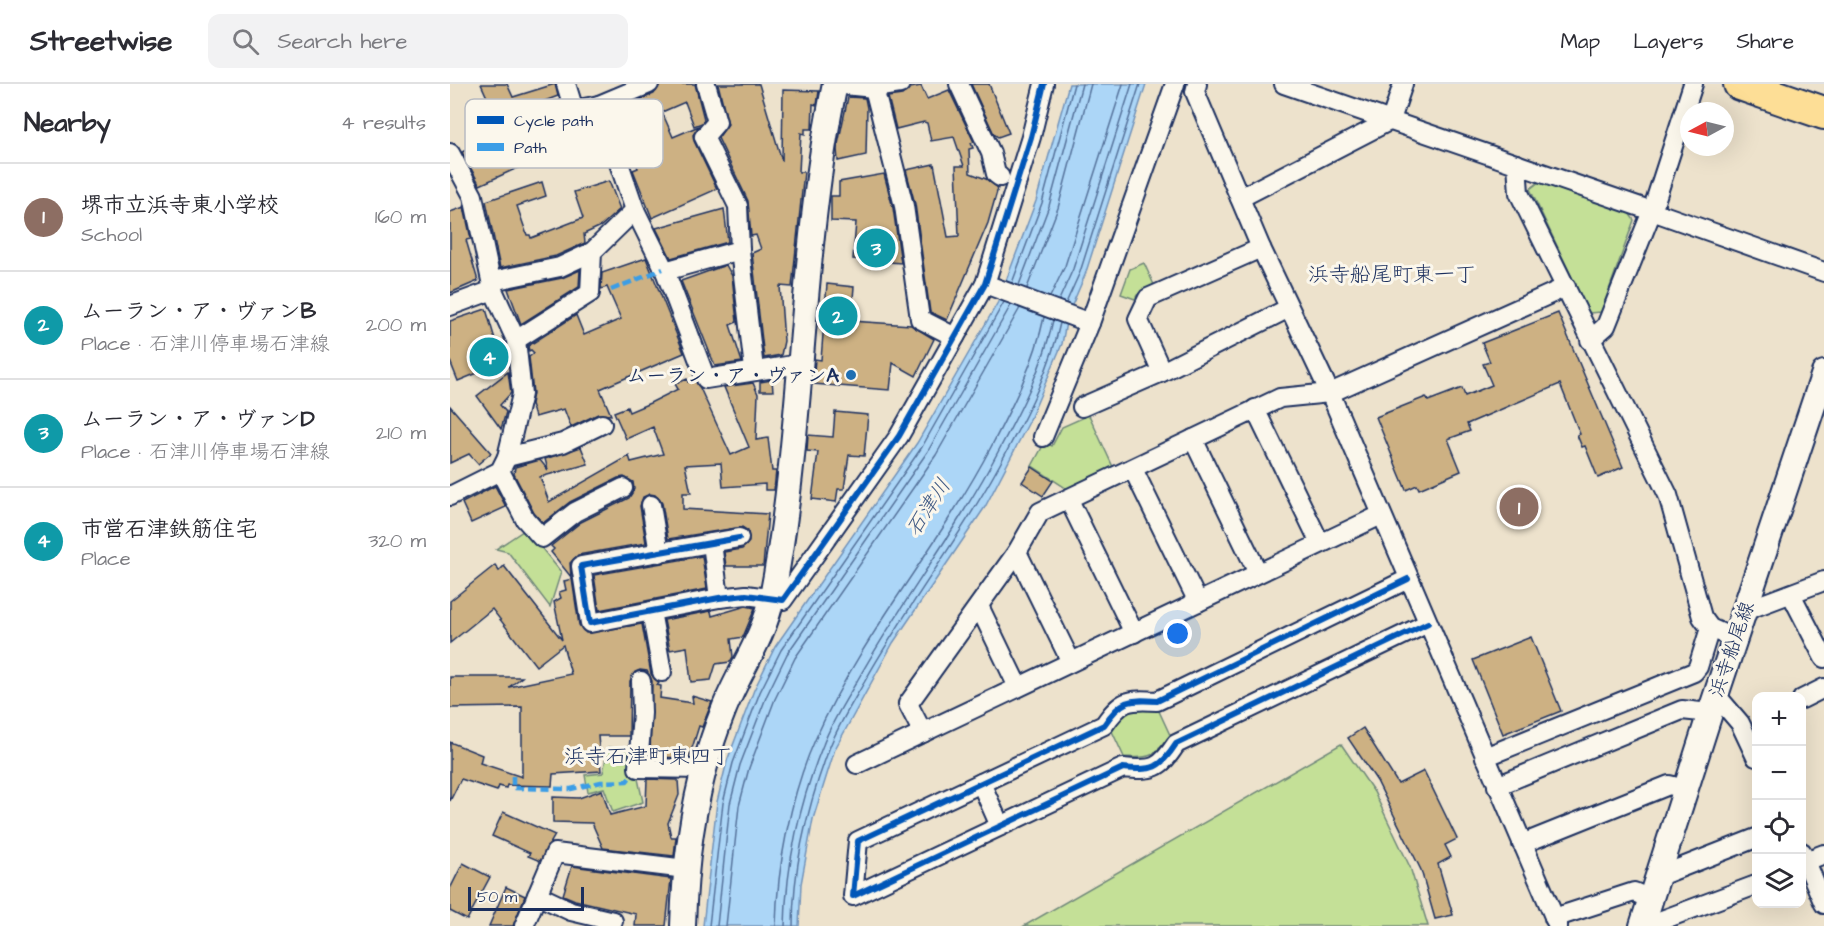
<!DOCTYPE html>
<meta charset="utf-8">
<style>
:root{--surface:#fff;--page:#f2f2f3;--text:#2b2b33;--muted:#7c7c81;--line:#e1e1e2;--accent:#b45309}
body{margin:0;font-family:"Architects Daughter","Klee One",sans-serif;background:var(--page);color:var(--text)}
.controls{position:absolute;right:18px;bottom:18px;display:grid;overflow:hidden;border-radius:12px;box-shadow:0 6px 24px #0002}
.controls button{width:54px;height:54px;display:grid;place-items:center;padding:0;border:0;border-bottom:2px solid var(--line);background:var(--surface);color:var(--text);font:30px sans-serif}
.compass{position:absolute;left:1230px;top:18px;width:54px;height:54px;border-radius:50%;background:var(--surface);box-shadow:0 6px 24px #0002;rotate:263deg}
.scale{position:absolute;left:18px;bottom:15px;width:116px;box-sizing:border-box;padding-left:6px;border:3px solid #1b2f5e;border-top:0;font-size:16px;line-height:21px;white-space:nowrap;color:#1b2f5e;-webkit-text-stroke:4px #fbf7ec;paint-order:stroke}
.you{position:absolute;left:728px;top:550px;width:21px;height:21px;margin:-15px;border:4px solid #fff;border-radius:50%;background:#1a73e8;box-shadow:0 0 0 9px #1a73e833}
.badge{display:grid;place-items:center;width:39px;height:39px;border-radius:50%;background:var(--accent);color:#fff;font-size:20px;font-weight:700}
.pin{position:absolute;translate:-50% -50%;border:3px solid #fff;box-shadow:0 2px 6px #0006}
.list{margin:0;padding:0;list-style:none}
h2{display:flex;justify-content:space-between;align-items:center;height:78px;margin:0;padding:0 24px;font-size:26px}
h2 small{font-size:20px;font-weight:400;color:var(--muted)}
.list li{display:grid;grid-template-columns:39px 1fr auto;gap:18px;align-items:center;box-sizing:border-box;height:108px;padding:0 24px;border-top:2px solid var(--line)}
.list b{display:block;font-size:22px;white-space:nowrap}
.list p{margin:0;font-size:20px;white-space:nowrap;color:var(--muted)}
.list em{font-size:20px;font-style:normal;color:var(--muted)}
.icon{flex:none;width:33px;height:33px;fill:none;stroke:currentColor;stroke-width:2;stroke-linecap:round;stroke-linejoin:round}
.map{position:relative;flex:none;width:1374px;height:842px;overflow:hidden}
header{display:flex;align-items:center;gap:36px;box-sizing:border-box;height:84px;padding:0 30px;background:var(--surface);border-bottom:2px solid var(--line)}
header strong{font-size:28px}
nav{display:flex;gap:33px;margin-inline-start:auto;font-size:21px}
.search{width:420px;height:54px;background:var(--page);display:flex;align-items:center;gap:15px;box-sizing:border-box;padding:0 21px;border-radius:12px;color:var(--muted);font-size:22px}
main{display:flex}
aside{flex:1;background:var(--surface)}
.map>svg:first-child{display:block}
.green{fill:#c4e097;stroke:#70887a;stroke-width:1.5}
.water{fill:#acd6f7;stroke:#7293ba;stroke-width:1.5}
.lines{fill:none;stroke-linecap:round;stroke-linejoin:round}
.shore{stroke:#55729b;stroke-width:1.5}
.building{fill:#cdb183;stroke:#1b2f5e;stroke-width:1.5}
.street-casing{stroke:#1b2f5e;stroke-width:22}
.secondary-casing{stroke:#1b2f5e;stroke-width:28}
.highway-casing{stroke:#1b2f5e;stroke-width:36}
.street{stroke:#fbf7ec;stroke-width:18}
.secondary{stroke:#fbf7ec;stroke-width:24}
.highway{stroke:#fdde96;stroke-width:32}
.quiet{stroke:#3b9de6;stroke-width:4.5;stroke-dasharray:9 4.5;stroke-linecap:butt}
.cycleway-casing{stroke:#fbf7ec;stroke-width:10}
.cycleway{stroke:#0057b8;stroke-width:6}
.poi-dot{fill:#1f6fb2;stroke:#fbf7ec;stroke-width:2}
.labels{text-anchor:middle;stroke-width:6;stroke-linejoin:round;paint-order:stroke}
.poi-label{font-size:20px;font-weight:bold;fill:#1b2f5e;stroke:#fbf7ec;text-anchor:end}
.street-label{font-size:20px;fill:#1b2f5e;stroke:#fbf7ec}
.neighbourhood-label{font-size:21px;fill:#1b2f5e;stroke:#fbf7ec}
.water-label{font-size:21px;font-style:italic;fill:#3f5984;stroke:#fbf7ec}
.key{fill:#fbf7ec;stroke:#b8bbc1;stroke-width:1.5}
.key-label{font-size:16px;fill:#1b2f5e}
</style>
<header>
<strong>Streetwise</strong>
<div class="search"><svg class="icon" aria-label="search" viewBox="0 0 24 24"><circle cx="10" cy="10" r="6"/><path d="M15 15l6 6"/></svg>Search here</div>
<nav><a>Map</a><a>Layers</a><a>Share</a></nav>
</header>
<main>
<aside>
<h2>Nearby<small>4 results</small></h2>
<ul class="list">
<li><span class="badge" style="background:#8d6e63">1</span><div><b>堺市立浜寺東小学校</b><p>School</p></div><em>160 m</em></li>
<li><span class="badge" style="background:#0f9aa8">2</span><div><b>ムーラン・ア・ヴァンB</b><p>Place · 石津川停車場石津線</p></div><em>200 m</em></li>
<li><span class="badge" style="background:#0f9aa8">3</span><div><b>ムーラン・ア・ヴァンD</b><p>Place · 石津川停車場石津線</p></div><em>210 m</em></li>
<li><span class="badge" style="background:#0f9aa8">4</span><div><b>市営石津鉄筋住宅</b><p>Place</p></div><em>320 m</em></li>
</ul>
</aside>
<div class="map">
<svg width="1374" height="842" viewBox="0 0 1374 842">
<rect width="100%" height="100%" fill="#ede2cc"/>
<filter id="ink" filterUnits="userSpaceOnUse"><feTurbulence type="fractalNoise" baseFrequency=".0167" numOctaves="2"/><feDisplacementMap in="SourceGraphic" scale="12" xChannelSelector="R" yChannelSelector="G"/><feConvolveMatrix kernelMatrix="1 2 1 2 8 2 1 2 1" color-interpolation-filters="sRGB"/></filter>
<g filter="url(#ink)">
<!-- green -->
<g class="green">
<polygon points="1089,98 1179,129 1184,136 1151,228 1139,229 1080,105"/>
<polygon points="694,179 705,203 687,211 685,215 671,210 680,185"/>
<polygon points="639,331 663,383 617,405 582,382 595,358 602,362 612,343"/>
<polygon points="76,445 111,488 100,523 58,468 46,465"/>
<path d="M686,623L708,625L720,651C704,673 701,675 674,673L661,645L672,629Z"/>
<polygon points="891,660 924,708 960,783 978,842 574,842"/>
<polygon points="158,663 179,666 183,671 193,718 163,728 154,704 138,708 135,691 153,689"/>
</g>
<!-- water -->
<polygon class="water" points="619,0 696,0 635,191 617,233 612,260 578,340 535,423 443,559 385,665 363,735 351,800 349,842 253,842 267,718 277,677 304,606 325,563 467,359 548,218 586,117"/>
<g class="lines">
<!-- shore -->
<g class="shore">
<polyline points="562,199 592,119 624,0"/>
<polyline points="569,201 599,122 632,0"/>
<polyline points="577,204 608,124 641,0"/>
<polyline points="600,213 615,182 673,0"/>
<polyline points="609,216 623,185 682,0"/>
<polyline points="616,219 630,188 690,0"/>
<polyline points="259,842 273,719 283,679 310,608 331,566 472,363 554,218"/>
<polyline points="267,842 280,720 290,681 317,611 337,570 478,367 561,221"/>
<polyline points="276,842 289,722 299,684 325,615 345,574 486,371 570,224"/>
<path d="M326,842C327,782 341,710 365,656C411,551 488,464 541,363C562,323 585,278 594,233"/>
<path d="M335,842C336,781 350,717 373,661C381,639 395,617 407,597C451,518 507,446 549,366C571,325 594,281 603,236"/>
<path d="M343,842C343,782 358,721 379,665C388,641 403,618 415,597C460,517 516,446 558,365C579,326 601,282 610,239"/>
</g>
</g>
<!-- building -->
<g class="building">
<polygon points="31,0 57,0 63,13 105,0 108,12 76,24 88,51 120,36 142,34 149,54 134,61 130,48 114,52 92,62 96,71 30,101 12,68 20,64 26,77 48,67 43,56 54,51"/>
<polygon points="210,0 245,0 254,35 252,39 244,42 235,18 212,28 223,53 249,42 243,51 244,57 267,105 202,134 183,86 188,84 185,77 191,75 178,44 174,46 166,26 204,10"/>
<polygon points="268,0 309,0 332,77 333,6 369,7 367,21 363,20 362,45 355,45 355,50 351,49 349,88 354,88 342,203 330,202 334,257 331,271 314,274 302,169 311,165 306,151 301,152 298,117 268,54 278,40"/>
<polygon points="521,0 539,0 559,49 548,53 544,50"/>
<polygon points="471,2 477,15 499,6 524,58 521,59 523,64 519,65 520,89 536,95 548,104 538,139 497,236 480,228 465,120 456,86 484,80 498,153 509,152 506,82 514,82 504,53 481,57 477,39 474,38 446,45 438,13 452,11 460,4"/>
<polygon points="398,13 415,14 417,24 416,71 388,77 387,65"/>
<polygon points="434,90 443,124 451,179 403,175 406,138 381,137 381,112 389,112 389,98"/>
<polygon points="159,97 170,125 151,142 134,150 135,159 106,172 50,184 36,117 92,98 96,112 67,122 77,151 80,151 81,154 133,134 124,108"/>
<polygon points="14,123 21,155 16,156 28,197 0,209 0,128"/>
<polygon points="274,125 278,158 221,174 206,144"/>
<polygon points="196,174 234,269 150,305 161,331 148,330 121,343 114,325 85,333 81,320 83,309 79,273 84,269 81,266 79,267 78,262 126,231 134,251 171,235 157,203 151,205 152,189"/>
<polygon points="276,181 282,192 287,238 280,241 292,278 265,282 231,197"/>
<polygon points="130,186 129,203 71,240 58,205 112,194"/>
<polygon points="377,200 404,203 401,237 461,241 484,255 466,292 443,279 440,306 363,300 365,275 371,276"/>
<polygon points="36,225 52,279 8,297 0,277 0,237"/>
<polygon points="1108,229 1173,383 1148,394 1135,362 1132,363 1127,351 1130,350 1110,300 1017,340 1020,347 998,355 1011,387 969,405 967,401 956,406 926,333 976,313 978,317 1012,304 1015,312 1042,301 1033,280 1040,278 1032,259"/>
<polygon points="58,288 61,309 50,321 56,328 51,345 27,312"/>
<polygon points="237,295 238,298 244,295 250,304 281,371 299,363 274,303 303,299 308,310 306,356 318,354 322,387 326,387 324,406 315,406 315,400 273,403 271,379 235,381 241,409 233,409 233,425 318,430 313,482 276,482 274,468 292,465 299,458 298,447 292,443 218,455 212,419 205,411 200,410 193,413 190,422 196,459 128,471 120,479 121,493 101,468 104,465 101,462 131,438 179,414 184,405 183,398 174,393 168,394 120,418 93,439 84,429 64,390 65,383 90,376 98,386 95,375 131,363 138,380 90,393 99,418 179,372 181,378 213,370 203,343 176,355 164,328 177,323 179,328 200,319 228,305 225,300"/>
<polygon points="322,296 323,307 310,307 310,298"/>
<polygon points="0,322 41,369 28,380 19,370 0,379"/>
<polygon points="385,328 418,331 414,372 399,371 394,405 388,405 386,418 362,415 368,368 357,367 358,351 383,353"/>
<polygon points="582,383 603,397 593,412 572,398"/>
<polygon points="45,402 56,423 21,439 12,419"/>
<polygon points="252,472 257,505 149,526 144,491"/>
<polygon points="45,481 49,487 54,482 112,556 104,518 111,514 109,508 116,506 114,497 122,495 129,541 136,549 192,540 201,590 209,599 207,601 211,602 210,614 243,619 242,612 262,618 252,643 249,642 239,674 200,673 202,597 197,587 190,586 185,588 180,597 179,652 148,652 151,687 103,690 102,702 57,701 56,704 49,702 47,707 11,695 0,717 0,658 32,671 30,679 72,693 72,623 0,624 0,593 72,593 59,603 121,590 113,561 86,582 42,525 0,559 0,517"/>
<polygon points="296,522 305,524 293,553 281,555 283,573 280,578 266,580 261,596 241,598 237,563 220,566 214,536 261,527 262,532"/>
<polygon points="1081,553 1111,627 1053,650 1023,576"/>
<polygon points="913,644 948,700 974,687 1007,755 995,761 1001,773 988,780 1003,831 985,835 971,786 927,697 898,654"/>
<polygon points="197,695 228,696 229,711 218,739 221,753 226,753 224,772 153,764 142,739 103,738 103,713 129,714 152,706 160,731 196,722"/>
<polygon points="53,728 105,751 90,777 78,772 80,769 42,752"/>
<polygon points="13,779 40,793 17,836 0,827 0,805"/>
<polygon points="122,782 221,795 216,842 185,842 186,830 125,816 113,811"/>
<polygon points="56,803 75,812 63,842 39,842"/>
</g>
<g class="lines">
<defs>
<g id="street">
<polyline points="116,0 124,26 149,21 185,126 215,187 256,295 349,280"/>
<polyline points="256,0 267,38 254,53 288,122 290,166 304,285"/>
<polyline points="384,0 424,4"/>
<polyline points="450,0 424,4 454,122 470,235 505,253"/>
<polyline points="509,0 541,69 546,90 550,93"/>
<polyline points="747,0 745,8 811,164 880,309 1108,842"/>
<polyline points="834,0 1202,127 1243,0"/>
<polyline points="149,21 199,0"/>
<polyline points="0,69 23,112 43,206 66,256 72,310 57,373 50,387 0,412"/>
<polyline points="1067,80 1069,109 1218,411 1252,533 1260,544 1285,555"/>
<polyline points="790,114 941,36 953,0"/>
<polyline points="215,187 290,166"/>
<polyline points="42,197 110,183 142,168"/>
<polyline points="535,200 640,239"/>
<polyline points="0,222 43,206"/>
<polyline points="66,256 140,209 142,168 185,126"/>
<polyline points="1140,256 1156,242 1202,127 1374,188"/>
<polyline points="712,288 688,235 698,214 811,164"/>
<polyline points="632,323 712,288 839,224"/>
<polyline points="805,325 870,459"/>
<polyline points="593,353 640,239 725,0"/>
<polyline points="743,355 808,489"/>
<polyline points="57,373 113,359 152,340"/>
<polyline points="683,385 748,518"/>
<polyline points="50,387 75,435 92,454 125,428 173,404"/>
<polyline points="619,416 684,549"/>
<polyline points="201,421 209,469"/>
<polyline points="289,454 131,482 140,539 269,514 296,511 333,516 449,352 535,200 581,53 594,0"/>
<polyline points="262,459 269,514"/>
<polyline points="567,468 621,578"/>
<path d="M958,495L707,617C678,615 671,616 654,641L408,757L403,812L673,684C703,687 710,685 726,660L978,539"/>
<polyline points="1341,510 1374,574"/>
<polyline points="529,522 568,603"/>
<polyline points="201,527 212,588"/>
<polyline points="1294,527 1374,497"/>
<polyline points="191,597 192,629 188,684 253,685"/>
<polyline points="1266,611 1290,639 1306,673"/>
<polyline points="1352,615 1374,604"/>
<polyline points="473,649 458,620 567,468 590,428 830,314 880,309 1116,203"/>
<polyline points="1035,673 1244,588 1248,583 1260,544"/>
<polyline points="407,680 931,431"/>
<polyline points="531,699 550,742"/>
<polyline points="1047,702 1232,626 1260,629"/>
<polyline points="1072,760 1219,701 1236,705"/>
<polyline points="1352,768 1374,820"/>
<polyline points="1356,777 1374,770"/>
<polyline points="1207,793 1306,754"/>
<polyline points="87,811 121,827 163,837"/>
<polyline points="1104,834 1184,808 1200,815"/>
<polyline points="74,842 105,769 236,785"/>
<polyline points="1196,842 1306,801"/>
</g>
<g id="secondary">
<path d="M233,842C235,768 246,694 274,625C289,587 314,554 322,513C355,343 349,169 385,0"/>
<polyline points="1192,842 1260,629 1374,289"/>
</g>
<polyline id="highway" points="1290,0 1374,29"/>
</defs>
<!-- street casing -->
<use href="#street" class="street-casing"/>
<!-- secondary casing -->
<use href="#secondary" class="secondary-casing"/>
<!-- highway casing -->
<use href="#highway" class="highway-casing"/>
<!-- street -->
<use href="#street" class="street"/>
<!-- secondary -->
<use href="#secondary" class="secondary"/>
<!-- highway -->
<use href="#highway" class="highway"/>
<!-- quiet -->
<g class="quiet">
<polyline points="161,206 213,185"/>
<polyline points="63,692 63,704 121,705 151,698 177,697 181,692"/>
</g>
<defs>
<g id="cycleway">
<polyline points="289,454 131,482 140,539 269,514 296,511 333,516 449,352 535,200 581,53 594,0"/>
<path d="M958,495L707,617C678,615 671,616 654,641L408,757L403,812L673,684C703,687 710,685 726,660L978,539"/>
</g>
</defs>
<!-- cycleway casing -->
<use href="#cycleway" class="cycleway-casing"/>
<!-- cycleway -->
<use href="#cycleway" class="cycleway"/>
</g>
</g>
<!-- markers -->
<circle class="poi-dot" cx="401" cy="291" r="6"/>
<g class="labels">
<!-- poi labels -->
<g class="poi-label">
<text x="389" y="298">ムーラン・ア・ヴァンA</text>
</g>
<!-- street labels -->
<g class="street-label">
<text transform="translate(1281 565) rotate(-71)" y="7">浜寺船尾線</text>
</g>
<!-- neighbourhood labels -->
<g class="neighbourhood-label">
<text x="942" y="197">浜寺船尾町東一丁</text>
<text x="198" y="679">浜寺石津町東四丁</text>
</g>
<!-- water labels -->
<g class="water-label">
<text transform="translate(478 423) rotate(-57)" y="7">石津川</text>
</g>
</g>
<!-- legend -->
<rect x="15" y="15" width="198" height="69" rx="9" class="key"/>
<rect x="27" y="32" width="27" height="8" fill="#0057b8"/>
<rect x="27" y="59" width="27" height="8" fill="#3b9de6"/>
<g class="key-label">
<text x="64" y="42">Cycle path</text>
<text x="64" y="69">Path</text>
</g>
</svg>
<div class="controls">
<button>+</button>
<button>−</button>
<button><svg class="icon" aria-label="locate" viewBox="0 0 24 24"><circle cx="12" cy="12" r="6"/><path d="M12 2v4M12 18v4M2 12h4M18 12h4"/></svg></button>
<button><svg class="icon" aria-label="layers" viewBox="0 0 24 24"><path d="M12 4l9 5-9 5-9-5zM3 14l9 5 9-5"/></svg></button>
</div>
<svg class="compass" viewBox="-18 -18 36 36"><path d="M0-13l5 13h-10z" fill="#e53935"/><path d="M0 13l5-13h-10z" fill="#7c7c81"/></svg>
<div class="scale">50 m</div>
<div class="you"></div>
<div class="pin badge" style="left:1069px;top:423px;background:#8d6e63">1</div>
<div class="pin badge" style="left:388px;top:232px;background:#0f9aa8">2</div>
<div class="pin badge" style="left:426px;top:164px;background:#0f9aa8">3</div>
<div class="pin badge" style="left:39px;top:273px;background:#0f9aa8">4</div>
</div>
</main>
